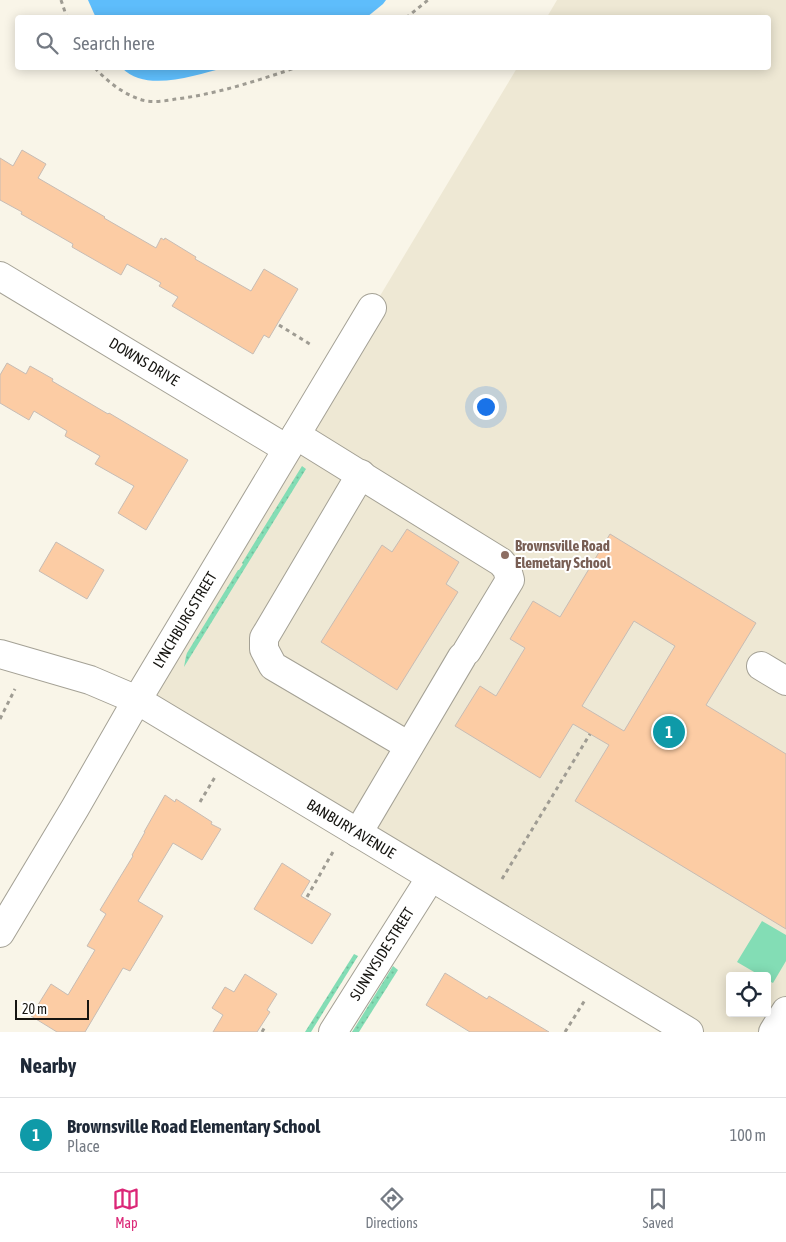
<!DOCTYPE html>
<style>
:root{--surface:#fff;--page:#f2f2f3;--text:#1f2937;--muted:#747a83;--line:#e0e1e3;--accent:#db2777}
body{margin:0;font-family:"Asap Condensed",sans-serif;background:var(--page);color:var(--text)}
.controls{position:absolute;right:15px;bottom:15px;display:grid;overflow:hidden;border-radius:5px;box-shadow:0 2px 12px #0003}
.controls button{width:45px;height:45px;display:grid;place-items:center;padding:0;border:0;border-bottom:1px solid var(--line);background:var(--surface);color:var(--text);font:25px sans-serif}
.scale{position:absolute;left:15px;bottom:12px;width:74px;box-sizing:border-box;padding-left:5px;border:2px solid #161511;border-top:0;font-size:14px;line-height:18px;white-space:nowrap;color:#161511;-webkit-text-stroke:4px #fff;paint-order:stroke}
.you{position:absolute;left:485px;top:406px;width:18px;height:18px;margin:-12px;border:4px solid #fff;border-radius:50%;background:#1a73e8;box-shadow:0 0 0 8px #1a73e833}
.badge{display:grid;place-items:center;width:32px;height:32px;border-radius:50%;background:var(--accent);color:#fff;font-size:16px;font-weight:700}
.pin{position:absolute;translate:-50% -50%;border:2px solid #fff;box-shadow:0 1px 5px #0006}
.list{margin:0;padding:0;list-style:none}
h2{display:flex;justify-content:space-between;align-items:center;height:65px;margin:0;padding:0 20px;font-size:21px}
h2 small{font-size:16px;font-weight:400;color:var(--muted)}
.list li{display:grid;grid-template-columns:32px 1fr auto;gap:15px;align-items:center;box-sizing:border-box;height:75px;padding:0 20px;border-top:1px solid var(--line)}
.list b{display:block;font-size:19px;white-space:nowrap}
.list p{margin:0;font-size:16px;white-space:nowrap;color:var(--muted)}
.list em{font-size:16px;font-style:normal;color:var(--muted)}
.icon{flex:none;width:28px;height:28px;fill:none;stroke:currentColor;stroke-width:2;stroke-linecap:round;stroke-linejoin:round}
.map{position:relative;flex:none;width:786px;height:1032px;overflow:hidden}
.search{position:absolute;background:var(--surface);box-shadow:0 2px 12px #0003;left:15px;right:15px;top:15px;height:55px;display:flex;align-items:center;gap:12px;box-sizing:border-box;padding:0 18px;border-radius:5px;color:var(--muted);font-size:19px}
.sheet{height:140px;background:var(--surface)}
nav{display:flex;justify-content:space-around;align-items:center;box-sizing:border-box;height:70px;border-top:1px solid var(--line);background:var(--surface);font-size:14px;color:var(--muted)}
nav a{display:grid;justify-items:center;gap:2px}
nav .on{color:var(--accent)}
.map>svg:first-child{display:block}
.built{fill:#eee8d4;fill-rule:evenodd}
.grass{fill:url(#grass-dots)}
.park{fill:#83ddb5}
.water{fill:#5ebdfb}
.building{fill:#fccca4;stroke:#c7bcb4;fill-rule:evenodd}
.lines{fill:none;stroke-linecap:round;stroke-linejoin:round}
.minor-casing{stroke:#a4a195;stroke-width:30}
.path{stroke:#9f9c93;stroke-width:3;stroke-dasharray:4 4;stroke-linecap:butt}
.minor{stroke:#fff;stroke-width:28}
.education-dot{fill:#8d6e63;stroke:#fff;stroke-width:2}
.labels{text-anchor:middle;stroke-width:4;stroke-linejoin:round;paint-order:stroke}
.street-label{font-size:15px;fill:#161511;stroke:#fff}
.education-label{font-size:15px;font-weight:bold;fill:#785e54;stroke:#fff;text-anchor:start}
</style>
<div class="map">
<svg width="786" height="1032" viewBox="0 0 786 1032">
<defs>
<pattern id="grass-dots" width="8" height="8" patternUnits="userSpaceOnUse" patternTransform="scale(1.25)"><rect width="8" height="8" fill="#83ddb5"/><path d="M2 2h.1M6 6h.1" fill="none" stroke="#70bd9b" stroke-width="1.8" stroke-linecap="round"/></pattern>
</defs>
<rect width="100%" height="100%" fill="#f9f5e8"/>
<!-- built -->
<path class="built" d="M557,0H786V1032H689L137,700L517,68H768V18L547,17ZM730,976H767V1013H730Z"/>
<!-- grass -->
<g class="grass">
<polygon points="302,466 306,469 184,667 186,656 187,653 238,570 239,570 243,564 242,563"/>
<polygon points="354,954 358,956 311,1032 305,1032"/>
<polygon points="393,966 398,970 359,1032 352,1032"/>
</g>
<!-- park -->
<polygon class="park" points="762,921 786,935 786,961 773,983 767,980 767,976 761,976 737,962"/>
<!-- water -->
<g class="water">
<polygon points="88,0 386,0 383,4 367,17 96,18"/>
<path d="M122,68H224C195,75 146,93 122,68Z"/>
</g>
<!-- building -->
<g class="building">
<polygon points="22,150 46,164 38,178 105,217 104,218 156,248 161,238 164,240 165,238 196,257 195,259 251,291 264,269 298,289 269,338 264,335 253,354 172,306 178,297 159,286 161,283 127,264 121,275 72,247 73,244 21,214 22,212 0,200 0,158 13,166"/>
<polygon points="7,363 26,374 30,366 53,379 52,381 108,414 109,413 188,460 146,530 118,513 134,486 95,464 100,456 65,436 67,431 34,411 29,420 0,403 0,375"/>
<polygon points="407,529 459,562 446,584 458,592 397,690 321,642 382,545 392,552"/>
<path d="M610,534L756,623L706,705L786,754V929L575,801L609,745L573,724L540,778L455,726L480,686L496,696L525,648L510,639L533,601L560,617ZM634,621L675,646L624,731L582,706Z"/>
<polygon points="56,542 104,570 87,599 39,571"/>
<polygon points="165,795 175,802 176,799 187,806 212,822 211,824 221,829 202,860 173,843 138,901 163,916 130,971 123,968 85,1032 57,1032 31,1016 51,984 68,995 95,950 87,946 106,914 100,910 133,856 132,855 145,832 144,832"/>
<polygon points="282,863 310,881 301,896 331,914 312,944 254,909"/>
<polygon points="445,973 487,999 489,996 549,1032 470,1032 426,1005"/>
<polygon points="245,974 277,994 267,1010 270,1012 257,1032 213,1032 223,1015 212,1008 225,987 234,992"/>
</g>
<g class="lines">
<defs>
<g id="minor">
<polyline points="0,276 287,449"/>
<polyline points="296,435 501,562 507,569 510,580 467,651"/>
<polyline points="361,474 264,638 264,649 273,666 409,746"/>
<polyline points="0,654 90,680 137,700 689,1032"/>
<polyline points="761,666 786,681"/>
<polyline points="358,833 462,657"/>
<polyline points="0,933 75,808 137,700 372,308"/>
<polyline points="333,1032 431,877"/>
<polyline points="773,1032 786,1011"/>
</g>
</defs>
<!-- minor casing -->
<use href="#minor" class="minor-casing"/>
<!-- path -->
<g class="path">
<polyline points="61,0 67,18"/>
<polyline points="406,18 428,0"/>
<path d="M95,68C108,82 123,94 142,100C152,103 166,101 176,99C217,94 256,81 295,68"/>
<polyline points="279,325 313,346"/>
<polyline points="0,719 15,689"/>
<polyline points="200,802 215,777"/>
<polyline points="502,879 590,734"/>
<polyline points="307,897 334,850"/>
<polyline points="262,1032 266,1025"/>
<polyline points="565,1032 585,1000"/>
</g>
<!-- minor -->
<use href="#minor" class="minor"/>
</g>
<!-- markers -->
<circle class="education-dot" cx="505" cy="555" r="5"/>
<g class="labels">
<!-- street labels -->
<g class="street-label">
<text transform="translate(144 362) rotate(31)" y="5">DOWNS DRIVE</text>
<text transform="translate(185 620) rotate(-59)" y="5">LYNCHBURG STREET</text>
<text transform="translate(351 829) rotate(31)" y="5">BANBURY AVENUE</text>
<text transform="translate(382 954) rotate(-58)" y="5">SUNNYSIDE STREET</text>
</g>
<!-- education labels -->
<g class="education-label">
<text x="515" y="551">Brownsville Road<tspan x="515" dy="17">Elemetary School</tspan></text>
</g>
</g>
</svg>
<div class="controls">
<button><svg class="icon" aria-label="locate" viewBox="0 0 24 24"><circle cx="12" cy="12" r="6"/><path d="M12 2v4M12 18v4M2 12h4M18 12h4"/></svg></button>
</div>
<div class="scale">20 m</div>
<div class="you"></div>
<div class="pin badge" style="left:669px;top:732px;background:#0f9aa8">1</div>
<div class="search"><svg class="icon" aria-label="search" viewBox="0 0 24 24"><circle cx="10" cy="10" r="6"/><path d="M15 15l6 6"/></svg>Search here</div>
</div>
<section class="sheet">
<h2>Nearby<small></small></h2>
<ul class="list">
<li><span class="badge" style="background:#0f9aa8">1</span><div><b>Brownsville Road Elementary School</b><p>Place</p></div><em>100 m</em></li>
</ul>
</section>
<nav>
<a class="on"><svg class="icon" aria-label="map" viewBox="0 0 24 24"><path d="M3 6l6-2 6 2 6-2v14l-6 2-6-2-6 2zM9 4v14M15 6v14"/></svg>Map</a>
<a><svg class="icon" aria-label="directions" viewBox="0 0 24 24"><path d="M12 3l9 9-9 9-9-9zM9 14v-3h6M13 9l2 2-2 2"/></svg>Directions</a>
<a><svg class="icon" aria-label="saved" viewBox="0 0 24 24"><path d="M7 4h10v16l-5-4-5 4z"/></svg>Saved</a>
</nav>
